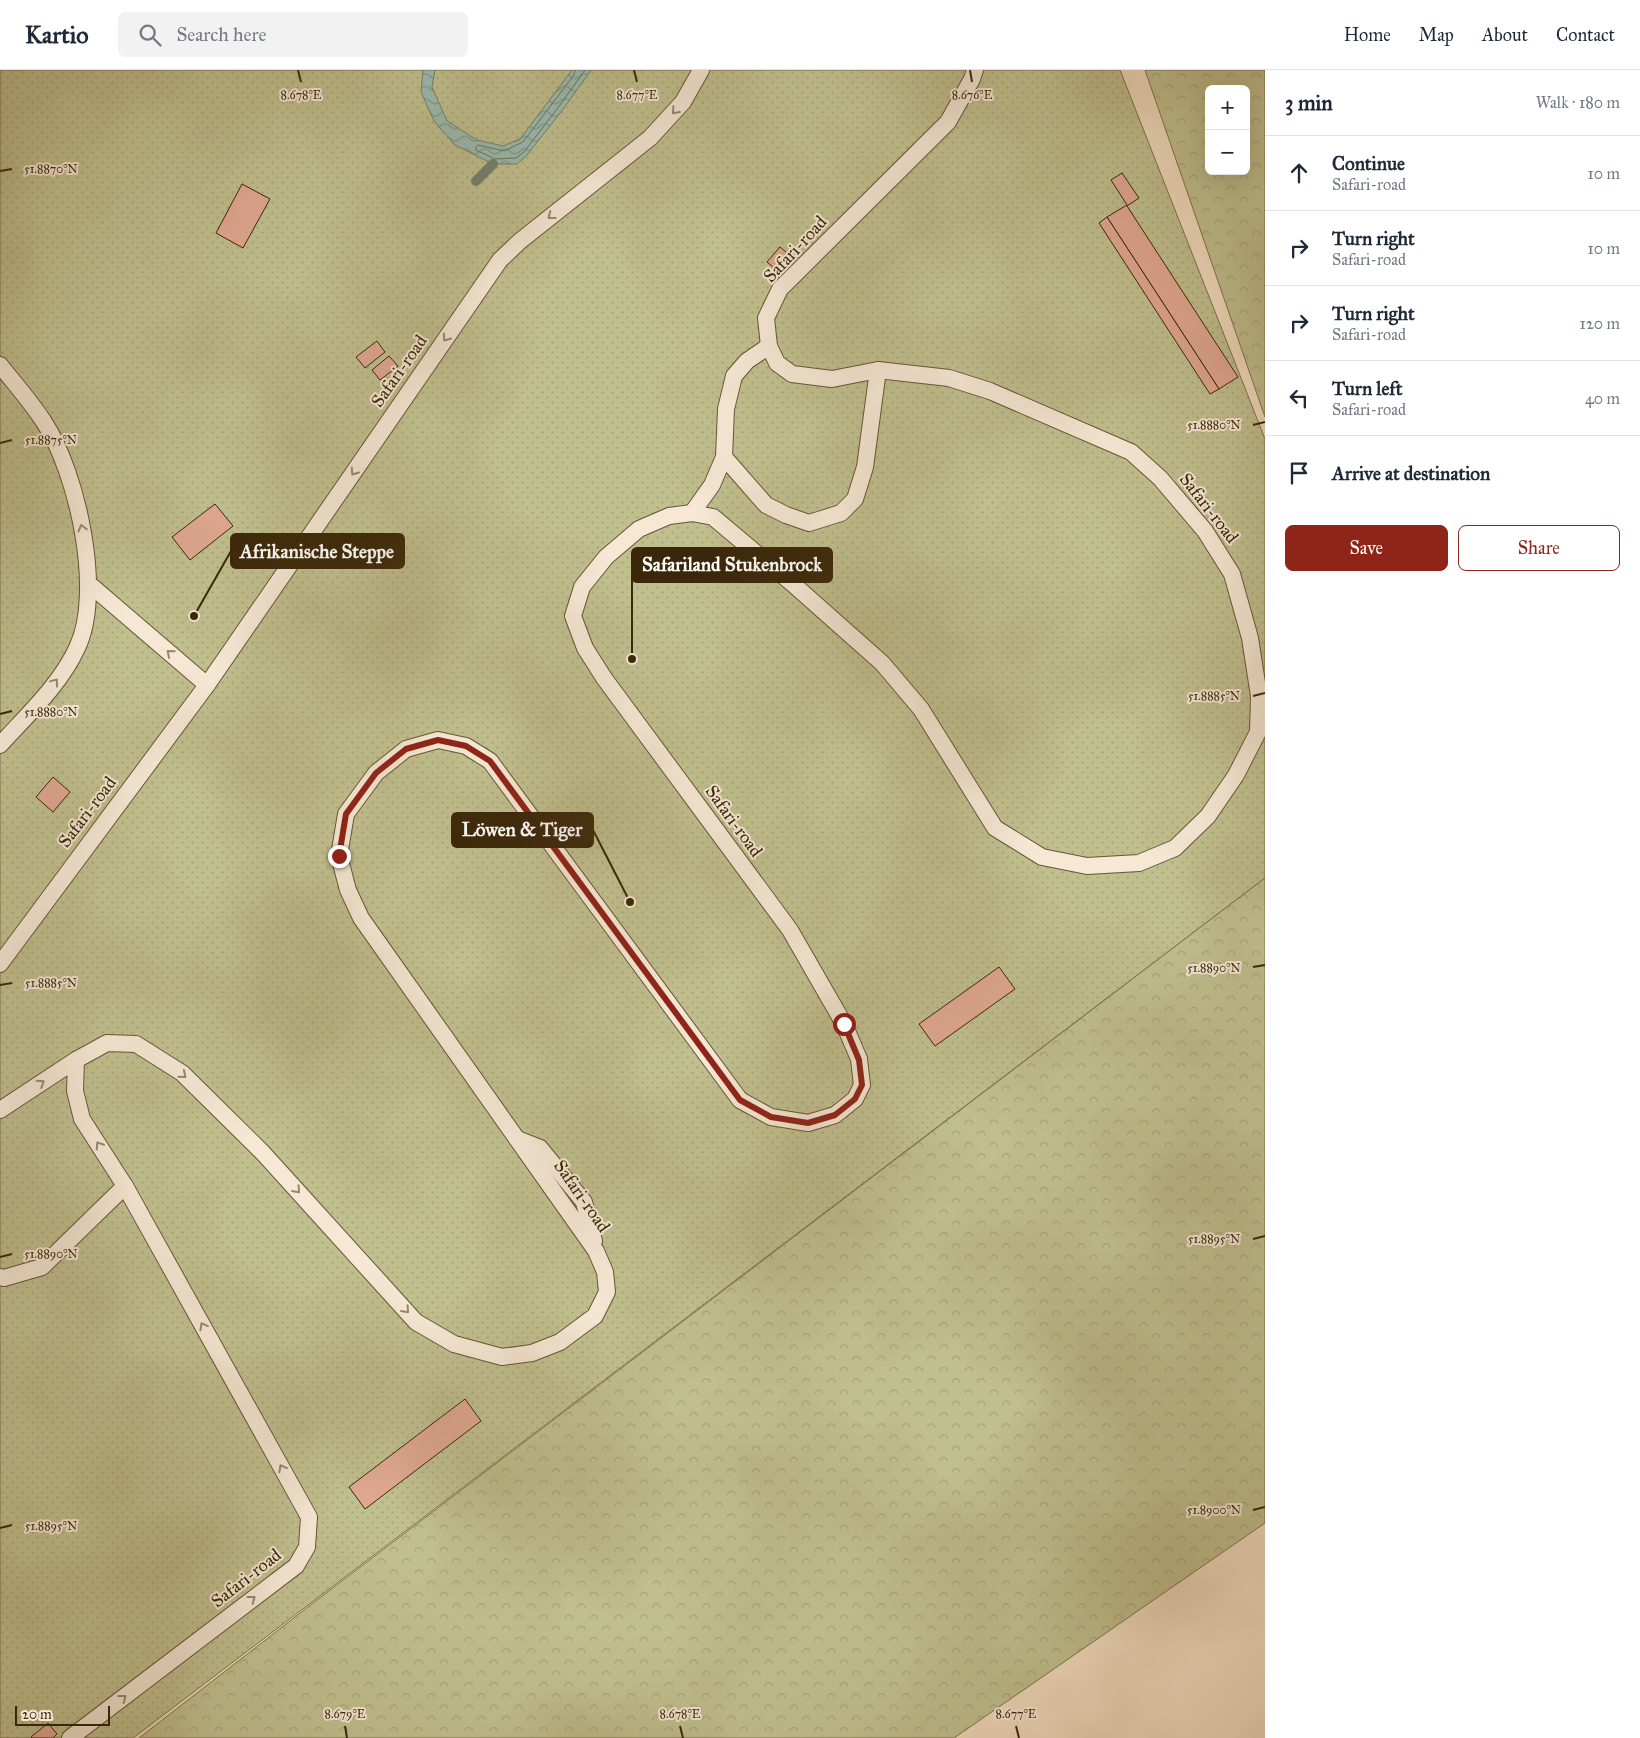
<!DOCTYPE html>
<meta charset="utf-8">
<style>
:root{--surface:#fff;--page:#f2f2f3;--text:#1f2937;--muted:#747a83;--line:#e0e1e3;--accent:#8f2418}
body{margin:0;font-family:"IM FELL Great Primer",serif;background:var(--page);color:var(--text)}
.controls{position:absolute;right:15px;top:15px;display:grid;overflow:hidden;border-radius:8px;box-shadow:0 5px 20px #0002}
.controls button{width:45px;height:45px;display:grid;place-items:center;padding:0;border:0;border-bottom:1px solid var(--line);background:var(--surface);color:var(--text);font:25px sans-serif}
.scale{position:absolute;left:15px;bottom:12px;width:95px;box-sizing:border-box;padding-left:5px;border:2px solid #3a2709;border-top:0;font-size:14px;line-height:18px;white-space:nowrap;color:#3a2709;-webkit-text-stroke:4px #f6e8d5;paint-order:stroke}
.stop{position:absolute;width:15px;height:15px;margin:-11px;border:4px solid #8f2418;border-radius:50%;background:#fff}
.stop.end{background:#8f2418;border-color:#fff;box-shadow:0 1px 5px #0008}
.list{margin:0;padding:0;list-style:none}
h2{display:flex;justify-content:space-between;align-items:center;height:65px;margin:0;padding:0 20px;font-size:21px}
h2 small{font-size:16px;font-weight:400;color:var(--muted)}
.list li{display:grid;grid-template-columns:32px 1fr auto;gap:15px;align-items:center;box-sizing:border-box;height:75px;padding:0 20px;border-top:1px solid var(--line)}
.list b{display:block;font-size:19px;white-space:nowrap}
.list p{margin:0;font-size:16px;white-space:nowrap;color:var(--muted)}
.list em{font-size:16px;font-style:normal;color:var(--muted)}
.actions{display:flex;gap:10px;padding:15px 20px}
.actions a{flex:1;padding:11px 0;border:1px solid var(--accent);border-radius:8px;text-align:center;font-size:18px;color:var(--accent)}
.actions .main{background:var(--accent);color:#fff}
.icon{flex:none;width:28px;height:28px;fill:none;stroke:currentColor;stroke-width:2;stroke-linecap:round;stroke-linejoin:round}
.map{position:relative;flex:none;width:1265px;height:1668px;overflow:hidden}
header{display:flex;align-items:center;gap:30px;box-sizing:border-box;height:70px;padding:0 25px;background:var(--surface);border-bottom:1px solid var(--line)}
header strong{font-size:24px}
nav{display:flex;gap:28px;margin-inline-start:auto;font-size:18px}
.search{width:350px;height:45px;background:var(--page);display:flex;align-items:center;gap:12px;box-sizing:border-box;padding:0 18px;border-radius:8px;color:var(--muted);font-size:19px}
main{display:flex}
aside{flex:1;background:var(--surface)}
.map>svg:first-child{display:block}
.grass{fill:url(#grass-dots);stroke:#7d734c}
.forest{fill:url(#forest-crowns);stroke:#7d734c;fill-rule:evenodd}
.water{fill:url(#water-waves);stroke:#74806e}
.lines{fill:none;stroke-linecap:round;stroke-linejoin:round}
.shore{stroke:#6a725d;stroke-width:1}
.stream{stroke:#74806e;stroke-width:10}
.building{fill:#dfa791;stroke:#3a2709}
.service-casing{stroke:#685436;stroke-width:18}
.service{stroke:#f6e8d5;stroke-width:16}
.oneway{stroke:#98886f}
.route{stroke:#8f2418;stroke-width:6}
.ticks{fill:none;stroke:#3a2709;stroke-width:2}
.labels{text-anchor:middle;stroke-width:4;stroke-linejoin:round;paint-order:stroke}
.street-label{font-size:18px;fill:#3a2709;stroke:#f6e8d5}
.ticks-label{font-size:12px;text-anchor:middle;fill:#3a2709;stroke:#f6e8d5;stroke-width:4;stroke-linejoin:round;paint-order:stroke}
.leader{fill:none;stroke:#3a2709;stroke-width:2}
.callout-dot{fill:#3a2709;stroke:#f6e8d5;stroke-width:2}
.callout{fill:#3a2709;stroke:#3a2709;stroke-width:2}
.callout-label{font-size:19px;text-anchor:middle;font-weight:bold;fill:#fff}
</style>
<header>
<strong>Kartio</strong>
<div class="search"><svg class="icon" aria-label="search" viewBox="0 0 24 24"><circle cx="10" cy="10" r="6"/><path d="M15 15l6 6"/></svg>Search here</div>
<nav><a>Home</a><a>Map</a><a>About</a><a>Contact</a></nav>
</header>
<main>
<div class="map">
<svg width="1265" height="1668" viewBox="0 0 1265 1668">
<defs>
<pattern id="grass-dots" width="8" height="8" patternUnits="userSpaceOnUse" patternTransform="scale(1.25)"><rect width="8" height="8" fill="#c0bf8e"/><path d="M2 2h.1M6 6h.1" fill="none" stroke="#a6a479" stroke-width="1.8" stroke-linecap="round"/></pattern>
<pattern id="forest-crowns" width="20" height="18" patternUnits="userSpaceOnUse" patternTransform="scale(1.25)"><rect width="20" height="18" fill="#c0bf8e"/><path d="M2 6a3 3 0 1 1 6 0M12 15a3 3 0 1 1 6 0" fill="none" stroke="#a6a479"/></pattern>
<pattern id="water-waves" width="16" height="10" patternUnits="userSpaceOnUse" patternTransform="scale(1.25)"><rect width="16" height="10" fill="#9bbcb1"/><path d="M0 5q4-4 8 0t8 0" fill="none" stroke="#7f998e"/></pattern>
</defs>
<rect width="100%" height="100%" fill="#f1dcbf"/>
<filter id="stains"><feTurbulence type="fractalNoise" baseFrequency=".004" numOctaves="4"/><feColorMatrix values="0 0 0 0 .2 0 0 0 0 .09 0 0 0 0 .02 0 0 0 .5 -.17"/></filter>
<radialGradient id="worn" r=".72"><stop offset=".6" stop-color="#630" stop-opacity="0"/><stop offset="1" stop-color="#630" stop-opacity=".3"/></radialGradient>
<!-- grass -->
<polygon class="grass" points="0,0 1120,0 1265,369 1265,808 133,1668 0,1668"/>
<!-- forest -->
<g class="forest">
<path d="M1145,0H1265V347ZM1209,19H1246V101H1209Z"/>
<polygon points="1265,808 1265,1453 954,1668 139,1668 317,1530"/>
</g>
<!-- water -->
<polygon class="water" points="423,0 435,0 432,17 447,51 477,70 503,76 520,69 572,0 591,0 564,38 527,85 517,94 493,94 455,75 434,51 421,22"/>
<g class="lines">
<!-- shore -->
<polyline class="shore" points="575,0 574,5 523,72 504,81 478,75 476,77 476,80 495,89 516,88 524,82 560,35 585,0"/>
<!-- stream -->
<polyline class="stream" points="476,111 493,94"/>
</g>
<!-- building -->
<g class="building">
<polygon points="1122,103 1139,128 1127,136 1238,307 1219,319 1107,147 1127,135 1111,110"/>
<polygon points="242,114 270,129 243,178 216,163"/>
<polygon points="1107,147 1219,319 1210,324 1099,153"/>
<polygon points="780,177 793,188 780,203 767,192"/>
<polygon points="377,271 385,282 365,298 356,287"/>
<polygon points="389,286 398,296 380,310 372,300"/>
<polygon points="215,434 233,456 190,490 172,467"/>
<polygon points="53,707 70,722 53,742 36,727"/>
<polygon points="999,897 1015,919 935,976 919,954"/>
<polygon points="465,1329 481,1351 365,1439 349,1417"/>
<polygon points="48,1653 57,1664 53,1668 32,1668 31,1667"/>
</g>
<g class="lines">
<defs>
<g id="service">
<path d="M0,295C15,314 31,332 44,352C77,402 104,522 77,578C60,615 27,645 0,675"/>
<polyline points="724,387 766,435 786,445 809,453 841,443 855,429 865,397 878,300"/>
<polyline points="692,443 712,415 724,387 726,339 734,306 747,291 769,276"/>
<polyline points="88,513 207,615"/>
<polyline points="0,894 207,615 500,190 520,171 650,68 683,32 701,0"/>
<polyline points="76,990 75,1021 82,1049 125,1116"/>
<polyline points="0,1040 76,990 107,973 136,974 182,1003 263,1083 416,1252 454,1274 502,1287 532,1283 560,1272 595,1246 607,1222 605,1202 596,1181 361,848 348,820 339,786 346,744 376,703 406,679 438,670 466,676 490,691 740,1030 771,1047 808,1053 835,1045 855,1029 862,1015 859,989 844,954 790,860 604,608 585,578 573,546 582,517 606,487 639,459 669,446 692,443 713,447 793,514 882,593 921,639 995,758 1042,787 1087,796 1139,793 1175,778 1208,746 1236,705 1258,662 1259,626 1250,568 1232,504 1205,461 1160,408 1131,382 990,321 949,308 878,300 832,309 792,304 777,293 769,276 766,248 780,219 948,52 972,9 975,0"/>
<polyline points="517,1069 540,1078 584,1132 594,1171"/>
<polyline points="0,1207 4,1208 42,1197 125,1116 309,1447 307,1477 296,1496 70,1668"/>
</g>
</defs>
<!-- service casing -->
<use href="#service" class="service-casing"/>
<!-- service -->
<use href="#service" class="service"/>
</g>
<!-- one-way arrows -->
<defs><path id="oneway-chevron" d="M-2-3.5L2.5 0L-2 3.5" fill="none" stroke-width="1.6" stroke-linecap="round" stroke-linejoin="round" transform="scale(1.25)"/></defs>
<g class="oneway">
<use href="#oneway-chevron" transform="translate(675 41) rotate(132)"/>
<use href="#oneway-chevron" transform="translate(551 146) rotate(142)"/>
<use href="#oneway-chevron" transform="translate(446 268) rotate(125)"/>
<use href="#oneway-chevron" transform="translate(354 402) rotate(125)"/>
<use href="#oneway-chevron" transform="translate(82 458) rotate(-105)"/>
<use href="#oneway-chevron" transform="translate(170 583) rotate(-140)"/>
<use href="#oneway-chevron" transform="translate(55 612) rotate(-53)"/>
<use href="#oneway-chevron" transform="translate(183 1005) rotate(40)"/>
<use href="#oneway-chevron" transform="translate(41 1013) rotate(-33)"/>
<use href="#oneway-chevron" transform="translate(99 1075) rotate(-123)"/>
<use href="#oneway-chevron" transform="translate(297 1120) rotate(48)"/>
<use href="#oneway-chevron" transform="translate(406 1240) rotate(48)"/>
<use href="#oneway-chevron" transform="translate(203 1256) rotate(-119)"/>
<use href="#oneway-chevron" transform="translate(282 1398) rotate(-119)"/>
<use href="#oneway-chevron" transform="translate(252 1529) rotate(-37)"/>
<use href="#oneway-chevron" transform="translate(123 1628) rotate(-37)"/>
</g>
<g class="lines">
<!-- route -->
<polyline class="route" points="339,786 346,744 376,703 406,679 438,670 466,676 490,691 740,1030 771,1047 808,1053 835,1045 855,1029 862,1015 859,990 844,954"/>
</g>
<!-- ticks -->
<path class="ticks" d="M298,0L301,12M634,0L637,12M970,0L972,12M0,101L12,99M1253,355L1265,352M0,373L12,370M1253,626L1265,623M0,644L12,641M1253,897L1265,895M0,915L12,913M1253,1169L1265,1166M0,1187L12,1184M1253,1440L1265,1437M0,1458L12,1455M345,1656L347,1668M680,1656L683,1668M1016,1656L1019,1668"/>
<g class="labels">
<!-- street labels -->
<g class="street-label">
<text transform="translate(795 179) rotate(-47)" y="6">Safari-road</text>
<text transform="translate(399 301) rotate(-55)" y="6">Safari-road</text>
<text transform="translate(1209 438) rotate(52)" y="6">Safari-road</text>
<text transform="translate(87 742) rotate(-53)" y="6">Safari-road</text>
<text transform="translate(734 751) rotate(54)" y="6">Safari-road</text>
<text transform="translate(582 1126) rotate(55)" y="6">Safari-road</text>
<text transform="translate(246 1508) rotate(-38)" y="6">Safari-road</text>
</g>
</g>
<g class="ticks-label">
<text x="301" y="29">8.678°E</text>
<text x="637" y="29">8.677°E</text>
<text x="972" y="29">8.676°E</text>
<text x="51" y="103">51.8870°N</text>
<text x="1214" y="359">51.8880°N</text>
<text x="51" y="374">51.8875°N</text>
<text x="1214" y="630">51.8885°N</text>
<text x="51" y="646">51.8880°N</text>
<text x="1214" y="902">51.8890°N</text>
<text x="51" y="917">51.8885°N</text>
<text x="1214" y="1173">51.8895°N</text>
<text x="51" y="1188">51.8890°N</text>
<text x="1214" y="1444">51.8900°N</text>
<text x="51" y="1460">51.8895°N</text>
<text x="345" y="1648">8.679°E</text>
<text x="680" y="1648">8.678°E</text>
<text x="1016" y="1648">8.677°E</text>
</g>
<!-- callouts -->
<path class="leader" d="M194 546L231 481M632 589L632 495M630 832L593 760"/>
<g class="callout-dot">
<circle cx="194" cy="546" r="5"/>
<circle cx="632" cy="589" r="5"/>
<circle cx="630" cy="832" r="5"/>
</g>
<g class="callout">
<rect x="231" y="464" width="173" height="34" rx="5"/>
<rect x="632" y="478" width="200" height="34" rx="5"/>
<rect x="452" y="743" width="141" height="34" rx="5"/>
</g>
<g class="callout-label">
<text x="317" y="488">Afrikanische Steppe</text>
<text x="732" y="501">Safariland Stukenbrock</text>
<text x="522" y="766">Löwen &amp; Tiger</text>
</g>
<rect width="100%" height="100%" filter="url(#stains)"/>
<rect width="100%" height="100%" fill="url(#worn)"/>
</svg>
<div class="controls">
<button>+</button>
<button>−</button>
</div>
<div class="scale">20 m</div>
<div class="stop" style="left:844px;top:954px"></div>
<div class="stop end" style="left:339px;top:786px"></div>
</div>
<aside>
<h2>3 min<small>Walk · 180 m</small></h2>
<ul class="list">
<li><svg class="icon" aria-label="ahead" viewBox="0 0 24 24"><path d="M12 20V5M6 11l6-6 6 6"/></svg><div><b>Continue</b><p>Safari-road</p></div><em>10 m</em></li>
<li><svg class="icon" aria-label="right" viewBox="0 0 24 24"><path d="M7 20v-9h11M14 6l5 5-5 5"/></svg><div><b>Turn right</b><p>Safari-road</p></div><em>10 m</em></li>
<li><svg class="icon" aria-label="right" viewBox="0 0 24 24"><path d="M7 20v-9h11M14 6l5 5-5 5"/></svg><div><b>Turn right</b><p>Safari-road</p></div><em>120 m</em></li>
<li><svg class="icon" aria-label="left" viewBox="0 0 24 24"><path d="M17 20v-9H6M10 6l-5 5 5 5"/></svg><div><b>Turn left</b><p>Safari-road</p></div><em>40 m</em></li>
<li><svg class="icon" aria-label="arrive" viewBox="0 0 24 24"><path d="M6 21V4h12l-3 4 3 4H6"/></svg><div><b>Arrive at destination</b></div></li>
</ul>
<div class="actions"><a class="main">Save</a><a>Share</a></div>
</aside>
</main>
